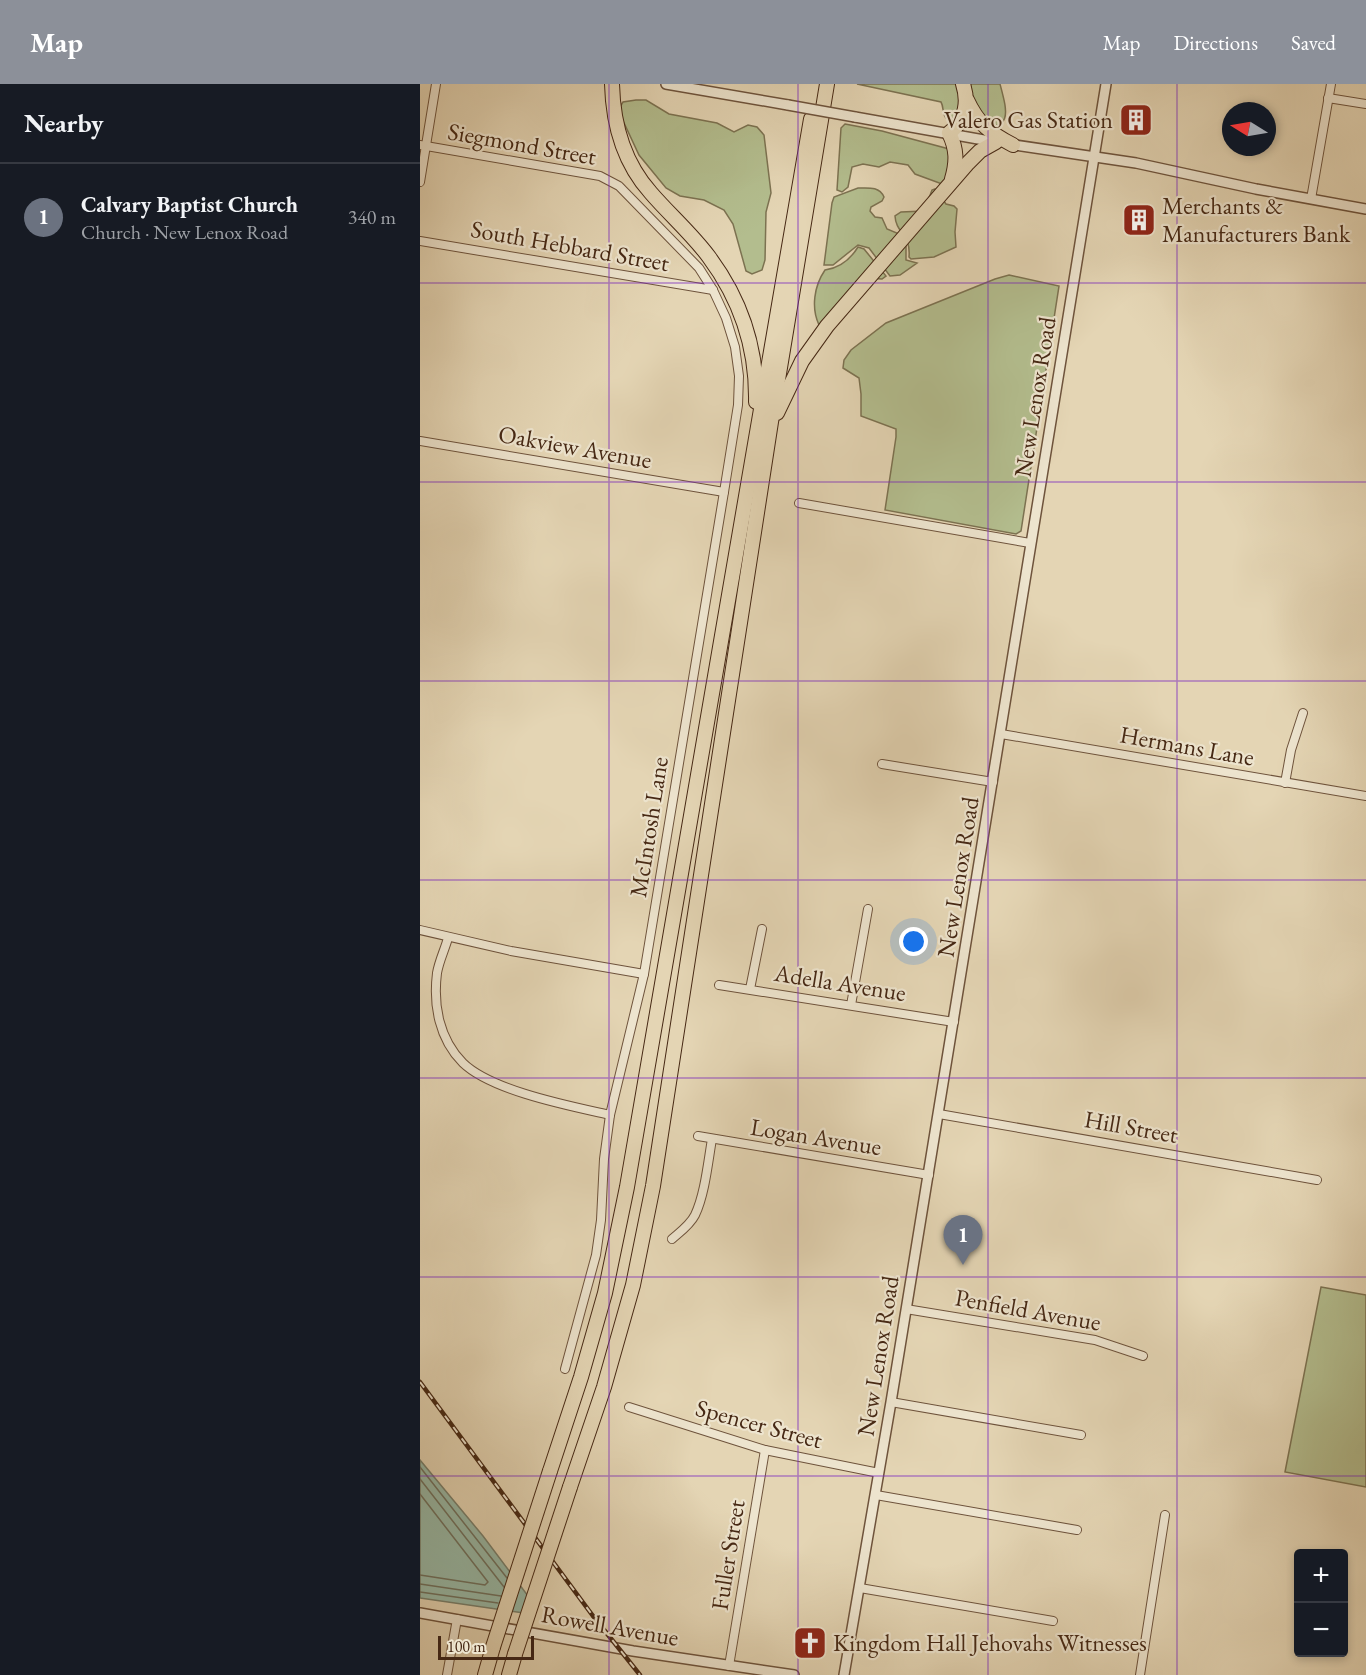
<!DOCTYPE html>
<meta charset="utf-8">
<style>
:root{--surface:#171b24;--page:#20242c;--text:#f1f3f6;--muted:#9ea1a6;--line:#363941;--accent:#8c9099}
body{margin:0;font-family:"EB Garamond",serif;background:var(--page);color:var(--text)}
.controls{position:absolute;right:18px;bottom:18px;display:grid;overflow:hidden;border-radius:6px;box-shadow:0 3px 9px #0003}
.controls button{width:54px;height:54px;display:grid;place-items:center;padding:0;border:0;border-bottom:2px solid var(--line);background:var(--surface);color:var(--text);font:30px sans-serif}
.compass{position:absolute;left:802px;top:18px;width:54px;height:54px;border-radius:50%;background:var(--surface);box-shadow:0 3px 9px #0003;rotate:281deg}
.scale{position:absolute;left:18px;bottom:15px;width:96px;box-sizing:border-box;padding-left:6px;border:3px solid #462814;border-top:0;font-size:16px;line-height:21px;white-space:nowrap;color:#462814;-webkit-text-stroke:4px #ede4ce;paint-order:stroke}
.you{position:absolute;left:494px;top:858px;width:21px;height:21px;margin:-15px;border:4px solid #fff;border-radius:50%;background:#1a73e8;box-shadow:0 0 0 9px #1a73e833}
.badge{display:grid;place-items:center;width:39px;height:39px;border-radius:50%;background:var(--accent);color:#fff;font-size:20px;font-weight:700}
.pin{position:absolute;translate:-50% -50px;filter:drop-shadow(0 2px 3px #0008)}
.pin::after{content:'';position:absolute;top:32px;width:21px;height:18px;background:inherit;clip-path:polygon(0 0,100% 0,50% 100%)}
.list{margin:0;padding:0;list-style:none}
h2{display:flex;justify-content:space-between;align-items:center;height:78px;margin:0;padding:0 24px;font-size:26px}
h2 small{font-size:20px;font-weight:400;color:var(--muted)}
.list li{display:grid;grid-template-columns:39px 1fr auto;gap:18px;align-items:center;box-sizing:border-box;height:108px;padding:0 24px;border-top:2px solid var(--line)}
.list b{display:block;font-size:22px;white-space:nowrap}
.list p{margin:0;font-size:20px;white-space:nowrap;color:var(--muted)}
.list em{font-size:20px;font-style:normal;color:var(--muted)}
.map{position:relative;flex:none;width:946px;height:1591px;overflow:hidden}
header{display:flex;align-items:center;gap:36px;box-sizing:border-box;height:84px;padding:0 30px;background:var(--accent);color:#fff}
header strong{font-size:28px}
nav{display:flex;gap:33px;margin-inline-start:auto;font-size:21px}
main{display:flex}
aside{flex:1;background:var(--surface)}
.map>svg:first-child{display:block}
.green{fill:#b3bd8e;stroke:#7c7251;stroke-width:1.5}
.water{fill:#97b9a7;stroke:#777f6c;stroke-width:1.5}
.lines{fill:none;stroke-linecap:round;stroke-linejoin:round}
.shore{stroke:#6e705e;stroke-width:1.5}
.minor-casing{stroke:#6e533c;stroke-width:10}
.tertiary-casing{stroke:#6e533c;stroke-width:12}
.motorway-casing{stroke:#462814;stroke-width:16}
.minor{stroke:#ede4ce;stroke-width:8}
.tertiary{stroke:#ede4ce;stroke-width:9}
.motorway{stroke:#e4d5b4;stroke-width:14}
.rail-casing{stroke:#462814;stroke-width:4.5}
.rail{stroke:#ede4ce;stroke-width:2;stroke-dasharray:7;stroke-linecap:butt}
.tertiary-bridge-casing{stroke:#6e533c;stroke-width:12;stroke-linecap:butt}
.motorway-bridge-casing{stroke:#462814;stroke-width:16;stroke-linecap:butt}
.tertiary-bridge{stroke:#ede4ce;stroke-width:9}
.motorway-bridge{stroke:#e4d5b4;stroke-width:14}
.grid{fill:none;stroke:#7b2cbf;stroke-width:1.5;stroke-opacity:0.55}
.labels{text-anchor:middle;stroke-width:4.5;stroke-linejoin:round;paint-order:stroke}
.poi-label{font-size:24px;fill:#462814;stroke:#ede4ce;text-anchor:start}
.street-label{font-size:24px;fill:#462814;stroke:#ede4ce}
</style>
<header>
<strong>Map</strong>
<nav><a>Map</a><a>Directions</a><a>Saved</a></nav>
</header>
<main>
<aside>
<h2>Nearby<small></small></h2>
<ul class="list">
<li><span class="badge" style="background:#6b7280">1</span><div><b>Calvary Baptist Church</b><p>Church · New Lenox Road</p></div><em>340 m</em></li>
</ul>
</aside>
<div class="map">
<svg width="946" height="1591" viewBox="0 0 946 1591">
<rect width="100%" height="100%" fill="#e4d5b4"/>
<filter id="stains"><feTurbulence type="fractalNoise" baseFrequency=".00333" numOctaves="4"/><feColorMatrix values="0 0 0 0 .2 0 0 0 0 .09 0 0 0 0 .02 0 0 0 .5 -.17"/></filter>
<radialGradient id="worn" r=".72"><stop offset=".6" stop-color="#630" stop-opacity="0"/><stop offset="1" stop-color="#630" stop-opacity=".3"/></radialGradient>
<!-- green -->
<g class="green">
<path d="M437,0H580C588,30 593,47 554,42C547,41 533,40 527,35C522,31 524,23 521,18Z"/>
<polygon points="216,16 226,16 249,30 297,39 314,48 328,41 337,43 344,51 351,109 346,128 345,176 342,186 332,190 326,187 313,140 304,126 284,116 260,112 246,104 219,71 198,26 203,18"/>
<polygon points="425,40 462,47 529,65 532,69 526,99 522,100 495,90 488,81 470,78 459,83 443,80 432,83 428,103 422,108 417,106 421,44"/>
<path d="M438,104C448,104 459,102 464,113L462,117L451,123L450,127L455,133L462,134L467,145L484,152L486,157V176L497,179L480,191L470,192L449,164L438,161L413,181H404L412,119L414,113Z"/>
<path d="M515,105L526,120L534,122L537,125L535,148L536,163L514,173L491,175L489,173C491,149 476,150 475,132L481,128L504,127L512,106Z"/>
<path d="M438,163L444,165L466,192L462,195L445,194L408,240L399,241C391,224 394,202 405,186C420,184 430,176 438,163Z"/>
<polygon points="589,191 639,202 601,447 596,450 465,426 476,353 476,345 441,332 441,310 439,294 423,284 424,276 431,266 466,239 575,195"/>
<polygon points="901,1203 946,1211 946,1403 865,1388"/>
</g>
<!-- water -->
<polygon class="water" points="0,1376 63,1452 117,1524 111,1530 0,1514"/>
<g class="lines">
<!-- shore -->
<g class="shore">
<polyline points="0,1383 87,1494"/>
<polyline points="0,1395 84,1503"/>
<polyline points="0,1410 68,1498 65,1501 0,1491"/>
<polyline points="0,1500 81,1512"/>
<polyline points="0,1508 78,1519"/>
</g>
<defs>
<g id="minor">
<polyline points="908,14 946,20"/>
<polyline points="0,61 180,92 199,102 279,184 293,206 306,234 315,263 319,292 318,321 304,408 224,890 190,1031 184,1075 181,1136 176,1171 145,1285"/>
<polyline points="0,98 16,0"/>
<polyline points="891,115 911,0"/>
<polyline points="0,157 293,206"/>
<polyline points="0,357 304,408"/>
<polyline points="379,419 610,459"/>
<polyline points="581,650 946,712"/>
<polyline points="462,680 573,698"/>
<polyline points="865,699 871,666 883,629"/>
<polyline points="0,846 91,867 224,890"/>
<path d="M28,854C25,865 19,877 17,889C13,921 19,955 43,979C72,1007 150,1022 190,1031"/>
<polyline points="299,901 534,938"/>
<polyline points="330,905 342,845"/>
<polyline points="431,921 448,825"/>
<polyline points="519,1030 897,1096"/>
<polyline points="278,1052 509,1091"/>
<path d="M252,1155C260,1148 270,1141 275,1131C285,1110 288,1078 292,1055"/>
<polyline points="486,1225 675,1256 723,1272"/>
<polyline points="471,1318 661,1351"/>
<polyline points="209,1323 345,1366 459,1389"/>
<polyline points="456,1411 657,1446"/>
<polyline points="440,1504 633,1537"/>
<polyline points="309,1582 345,1366"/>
<polyline points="27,1591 37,1535"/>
<polyline points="720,1591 745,1431"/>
</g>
<g id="tertiary">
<polyline points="246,0 368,21"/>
<polyline points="435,33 575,58"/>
<polyline points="588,60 716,79 836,105 946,125"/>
<polyline points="0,1529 213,1567 374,1591"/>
<polyline points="424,1591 471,1318 686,0"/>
</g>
<g id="motorway">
<path d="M192,0C193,40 204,79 231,109C250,131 272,150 289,173C321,216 337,266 336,318"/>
<path d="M547,16C558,40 570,49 593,61"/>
<path d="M532,95C537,78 537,65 529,49C546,36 549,19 543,0"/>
<polyline points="357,329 382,277 407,242 548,79 560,67 576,58"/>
<polyline points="130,1387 161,1293 185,1209 207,1103 391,35"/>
<polyline points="150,1403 184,1303 213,1201 233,1102 351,338 407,0"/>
<polyline points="65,1591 73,1563"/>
<polyline points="89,1591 95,1570"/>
</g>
</defs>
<!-- minor casing -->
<use href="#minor" class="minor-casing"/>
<!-- tertiary casing -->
<use href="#tertiary" class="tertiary-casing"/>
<!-- motorway casing -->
<use href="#motorway" class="motorway-casing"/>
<!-- minor -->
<use href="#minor" class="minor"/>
<!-- tertiary -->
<use href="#tertiary" class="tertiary"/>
<!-- motorway -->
<use href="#motorway" class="motorway"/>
<defs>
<polyline id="rail" points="0,1298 173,1532 220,1591"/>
</defs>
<!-- rail casing -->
<use href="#rail" class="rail-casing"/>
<!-- rail -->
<use href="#rail" class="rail"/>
<defs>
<polyline id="tertiary-bridge" points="368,21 435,33"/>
<g id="motorway-bridge">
<polyline points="73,1563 130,1387"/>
<polyline points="95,1570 150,1403"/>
</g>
</defs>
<!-- tertiary-bridge casing -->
<use href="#tertiary-bridge" class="tertiary-bridge-casing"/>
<!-- motorway-bridge casing -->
<use href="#motorway-bridge" class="motorway-bridge-casing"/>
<!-- tertiary-bridge -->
<use href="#tertiary-bridge" class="tertiary-bridge"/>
<!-- motorway-bridge -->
<use href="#motorway-bridge" class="motorway-bridge"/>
</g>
<!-- grid -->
<path class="grid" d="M189,0V1591M378,0V1591M568,0V1591M757,0V1591M0,199H946M0,398H946M0,597H946M0,796H946M0,994H946M0,1193H946M0,1392H946"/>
<!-- icons -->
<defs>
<symbol id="building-square" viewBox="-11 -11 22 22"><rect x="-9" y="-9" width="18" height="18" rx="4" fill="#8f2418" stroke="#ede4ce"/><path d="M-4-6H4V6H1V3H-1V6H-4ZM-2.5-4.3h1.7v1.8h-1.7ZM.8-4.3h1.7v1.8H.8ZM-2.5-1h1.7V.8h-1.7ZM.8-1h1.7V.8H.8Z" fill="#fff"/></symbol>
<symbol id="church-square" viewBox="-11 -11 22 22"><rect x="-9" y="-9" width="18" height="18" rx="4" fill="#8f2418" stroke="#ede4ce"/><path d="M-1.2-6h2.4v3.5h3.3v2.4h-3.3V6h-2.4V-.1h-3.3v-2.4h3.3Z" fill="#fff"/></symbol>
</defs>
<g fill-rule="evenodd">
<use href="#building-square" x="697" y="17" width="38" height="38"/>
<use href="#building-square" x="700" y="117" width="38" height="38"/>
<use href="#church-square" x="371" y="1540" width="38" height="38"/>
</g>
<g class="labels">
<!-- poi labels -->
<g class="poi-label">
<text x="693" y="44" text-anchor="end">Valero Gas Station</text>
<text x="742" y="130">Merchants &amp;<tspan x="742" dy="28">Manufacturers Bank</tspan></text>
<text x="413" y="1567">Kingdom Hall Jehovahs Witnesses</text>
</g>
<!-- street labels -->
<g class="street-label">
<text transform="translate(102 60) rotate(10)" y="8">Siegmond Street</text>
<text transform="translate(150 162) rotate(10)" y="8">South Hebbard Street</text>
<text transform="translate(615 313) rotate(-81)" y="8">New Lenox Road</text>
<text transform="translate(155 363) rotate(10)" y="8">Oakview Avenue</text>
<text transform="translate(767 662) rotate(10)" y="8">Hermans Lane</text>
<text transform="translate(229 743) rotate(-81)" y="8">McIntosh Lane</text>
<text transform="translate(538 793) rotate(-81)" y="8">New Lenox Road</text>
<text transform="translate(420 899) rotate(9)" y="8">Adella Avenue</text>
<text transform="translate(711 1043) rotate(10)" y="8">Hill Street</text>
<text transform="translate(396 1053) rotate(9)" y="8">Logan Avenue</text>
<text transform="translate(608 1226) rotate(10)" y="8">Penfield Avenue</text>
<text transform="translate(458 1272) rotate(-81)" y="8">New Lenox Road</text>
<text transform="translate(339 1340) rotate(15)" y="8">Spencer Street</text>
<text transform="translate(308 1471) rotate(-81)" y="8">Fuller Street</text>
<text transform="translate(190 1542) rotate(10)" y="8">Rowell Avenue</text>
</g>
</g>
<rect width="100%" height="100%" filter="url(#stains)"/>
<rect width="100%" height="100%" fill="url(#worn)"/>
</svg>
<div class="controls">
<button>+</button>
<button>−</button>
</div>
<svg class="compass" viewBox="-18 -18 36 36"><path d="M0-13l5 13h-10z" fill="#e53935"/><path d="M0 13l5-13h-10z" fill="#9ea1a6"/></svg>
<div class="scale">100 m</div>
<div class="you"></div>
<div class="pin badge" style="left:543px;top:1181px;background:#6b7280">1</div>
</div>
</main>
